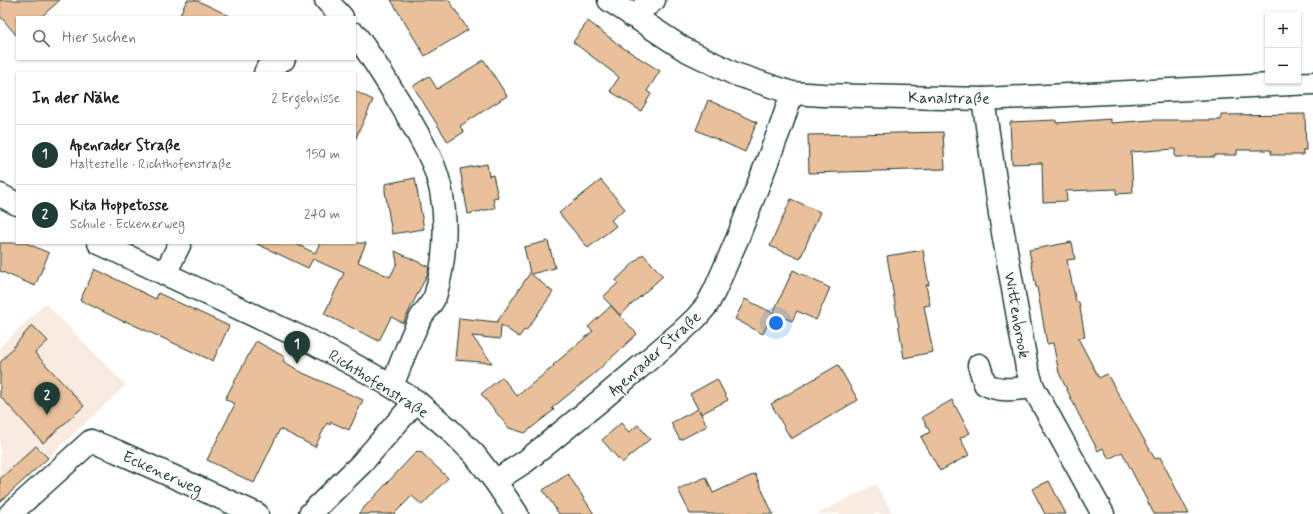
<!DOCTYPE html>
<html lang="de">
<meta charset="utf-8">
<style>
:root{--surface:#fff;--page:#f6f6f6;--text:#202124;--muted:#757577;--line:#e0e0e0;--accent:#1f3d34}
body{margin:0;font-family:Mynerve,sans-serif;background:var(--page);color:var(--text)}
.controls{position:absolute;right:12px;top:12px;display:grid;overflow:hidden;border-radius:0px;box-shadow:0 1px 3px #0004}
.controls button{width:36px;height:36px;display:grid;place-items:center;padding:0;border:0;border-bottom:1px solid var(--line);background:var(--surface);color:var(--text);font:20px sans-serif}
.you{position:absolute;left:776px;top:323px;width:14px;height:14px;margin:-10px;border:3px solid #fff;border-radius:50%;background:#1a73e8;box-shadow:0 0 0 6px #1a73e833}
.badge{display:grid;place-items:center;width:26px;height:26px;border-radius:50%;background:var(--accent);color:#fff;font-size:13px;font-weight:700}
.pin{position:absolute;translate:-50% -33px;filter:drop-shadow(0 1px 2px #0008)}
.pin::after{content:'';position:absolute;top:21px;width:14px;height:12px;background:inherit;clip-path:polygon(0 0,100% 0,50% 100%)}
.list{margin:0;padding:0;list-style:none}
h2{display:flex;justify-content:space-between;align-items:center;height:52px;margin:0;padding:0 16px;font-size:17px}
h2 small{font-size:13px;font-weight:400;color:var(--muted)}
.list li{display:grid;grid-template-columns:26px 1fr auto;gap:12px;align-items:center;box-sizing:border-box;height:60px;padding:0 16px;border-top:1px solid var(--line)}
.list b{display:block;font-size:15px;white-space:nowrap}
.list p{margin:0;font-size:13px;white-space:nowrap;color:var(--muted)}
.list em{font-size:13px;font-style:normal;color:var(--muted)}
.icon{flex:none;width:22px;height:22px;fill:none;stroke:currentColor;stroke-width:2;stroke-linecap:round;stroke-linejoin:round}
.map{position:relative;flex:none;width:1313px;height:514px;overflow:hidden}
.search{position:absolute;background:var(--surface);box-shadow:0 1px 3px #0004;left:16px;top:16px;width:340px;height:44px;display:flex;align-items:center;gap:10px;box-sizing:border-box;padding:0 14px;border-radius:0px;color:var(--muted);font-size:15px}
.panel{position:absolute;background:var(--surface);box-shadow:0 1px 3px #0004;left:16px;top:72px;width:340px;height:172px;border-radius:0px}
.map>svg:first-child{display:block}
.built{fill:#f8ece0}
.building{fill:#e9c099;stroke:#1f3d34}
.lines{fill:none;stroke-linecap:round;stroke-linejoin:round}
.minor-casing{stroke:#1f3d34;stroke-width:25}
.minor{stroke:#fff;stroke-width:22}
.labels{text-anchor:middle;stroke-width:3;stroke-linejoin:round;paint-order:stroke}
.street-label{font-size:16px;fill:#1f3d34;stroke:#fff}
</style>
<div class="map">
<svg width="1313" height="514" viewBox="0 0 1313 514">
<rect width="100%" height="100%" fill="#fff"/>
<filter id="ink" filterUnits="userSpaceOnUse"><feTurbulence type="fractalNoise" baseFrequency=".025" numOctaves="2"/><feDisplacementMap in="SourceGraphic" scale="8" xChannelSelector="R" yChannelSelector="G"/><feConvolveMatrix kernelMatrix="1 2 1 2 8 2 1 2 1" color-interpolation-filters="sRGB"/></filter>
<g filter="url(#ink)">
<!-- built -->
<g class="built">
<polygon points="45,303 126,385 48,458 36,446 0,479 0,347"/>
<polygon points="876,484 892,514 817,514"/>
</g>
<!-- building -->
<g class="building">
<polygon points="0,0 60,0 41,17 17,17 17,36 0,16"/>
<polygon points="187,0 196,0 232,17 179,17"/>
<polygon points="391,0 449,0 468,30 425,56"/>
<polygon points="588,21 622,47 660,71 647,91 651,94 641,111 610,91 619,77 573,42"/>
<polygon points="484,60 507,96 460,126 464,132 448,142 413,86 429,76 437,89"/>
<polygon points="355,91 373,100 355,140"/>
<polygon points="708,100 757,122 745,152 696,130"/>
<polygon points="1305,114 1306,150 1303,150 1303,155 1275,155 1274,154 1271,154 1271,150 1237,150 1237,155 1215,155 1215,157 1175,157 1175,149 1131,152 1133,193 1116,194 1116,189 1066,191 1067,201 1043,202 1042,163 1012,164 1010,122 1056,120 1056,123 1111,119 1111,123 1152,120 1221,120 1221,115"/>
<polygon points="943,132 945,169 809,173 808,135"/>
<polygon points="487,164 489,176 493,175 498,197 493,198 495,208 468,214 460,169"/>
<polygon points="415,178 424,229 392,234 385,191 385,184"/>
<polygon points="601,180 625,209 611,220 616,226 588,248 559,213"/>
<polygon points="791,199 820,212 800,259 770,246"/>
<polygon points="548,241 555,268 531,274 553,292 526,331 524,330 519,337 501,325 500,339 472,336 492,363 455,360 459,318 497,322 530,273 524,247"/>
<polygon points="1072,242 1075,259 1067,260 1076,302 1079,302 1085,337 1078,338 1099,378 1107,374 1155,459 1160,457 1189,514 1154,514 1122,452 1109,459 1103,448 1098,451 1079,415 1059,373 1053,343 1047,344 1037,287 1036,287 1029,250"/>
<polygon points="0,243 26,243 49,253 35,286 0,271"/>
<polygon points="255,243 294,243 315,253 320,243 366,243 358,262 390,277 397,263 395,251 429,267 428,273 403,323 391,317 379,341 324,314 344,273 313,259 308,268"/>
<polygon points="923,250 929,285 926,285 930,305 924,306 933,352 904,358 887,256"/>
<polygon points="643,254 663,276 620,315 603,297 618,283 616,280"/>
<polygon points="95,269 156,299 158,293 229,326 213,361 125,321 124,322 80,300"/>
<polygon points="793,270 830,288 816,320 797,311 792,321 773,313"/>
<polygon points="745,299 773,313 763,334 735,319"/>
<polygon points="611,306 637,334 595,373 552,408 554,410 525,433 509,428 481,394 502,377 517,396 554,366 553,365 593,331 588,327"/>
<polygon points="32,325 48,341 35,353 84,406 43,443 0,396 0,363"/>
<polygon points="256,341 285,357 283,361 303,373 363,400 349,430 331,422 330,425 327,423 315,447 280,429 254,483 207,460 235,404 225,399"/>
<polygon points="838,365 858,400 791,439 771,404"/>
<polygon points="717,379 728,400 701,414 699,410 707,426 680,440 671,423 698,409 690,394"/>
<polygon points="952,400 970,433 960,438 969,455 940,471 921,437 930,432 922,417"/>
<polygon points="621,423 629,432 638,425 650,439 622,463 602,440"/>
<polygon points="36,446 48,458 0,502 0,479"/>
<polygon points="417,451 419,452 420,451 448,478 422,505 412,496 394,514 358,514"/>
<polygon points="568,474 594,514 559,514 543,490"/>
<polygon points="755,474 773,514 690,514 678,489 706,477 713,493"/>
<polygon points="1049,481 1066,514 1045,514 1032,489"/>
</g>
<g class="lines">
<defs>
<g id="minor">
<polyline points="326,0 342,17"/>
<polyline points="609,0 684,49 735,74 792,93 823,95 983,99 1313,83"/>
<polyline points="632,16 654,0"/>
<path d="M355,34C373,58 388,83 403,108C414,127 425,145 433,164C449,203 447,254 436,293C434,303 425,310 420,319C409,340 401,364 392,386"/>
<polyline points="265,73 268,67 284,59"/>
<polyline points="983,99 1002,227 1027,368 1033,387 1103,514"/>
<polyline points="0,195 17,204"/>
<polyline points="99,243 313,343 371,374 416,401 450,430 474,454 495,481 517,514"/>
<polyline points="165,274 180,243"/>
<path d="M979,365L985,384C1000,392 1017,389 1033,387"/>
<polyline points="495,481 526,461 601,400 680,333 696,318 707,305 715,290 738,237 781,126 792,93"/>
<polyline points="10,514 91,441 116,451 257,514"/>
<polyline points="310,514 361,464 416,401"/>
</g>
</defs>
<!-- minor casing -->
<use href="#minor" class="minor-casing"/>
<!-- minor -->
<use href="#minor" class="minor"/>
</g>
</g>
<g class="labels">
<!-- street labels -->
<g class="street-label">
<text transform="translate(949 97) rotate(1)" y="6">Kanalstraße</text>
<text transform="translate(1018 315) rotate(80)" y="6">Wittenbrook</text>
<text transform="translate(654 353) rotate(-42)" y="6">Apenrader Straße</text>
<text transform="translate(379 383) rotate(32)" y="6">Richthofenstraße</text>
<text transform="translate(163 472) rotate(24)" y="6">Eckenerweg</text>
</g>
</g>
</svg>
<div class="controls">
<button>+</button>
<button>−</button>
</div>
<div class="you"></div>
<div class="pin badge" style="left:297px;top:364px">1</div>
<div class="pin badge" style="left:47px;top:415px">2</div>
<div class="search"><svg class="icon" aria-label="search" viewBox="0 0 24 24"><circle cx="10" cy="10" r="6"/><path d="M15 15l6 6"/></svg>Hier suchen</div>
<section class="panel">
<h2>In der Nähe<small>2 Ergebnisse</small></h2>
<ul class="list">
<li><span class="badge">1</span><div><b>Apenrader Straße</b><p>Haltestelle · Richthofenstraße</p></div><em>150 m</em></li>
<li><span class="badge">2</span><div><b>Kita Hoppetosse</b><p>Schule · Eckenerweg</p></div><em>240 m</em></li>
</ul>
</section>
</div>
